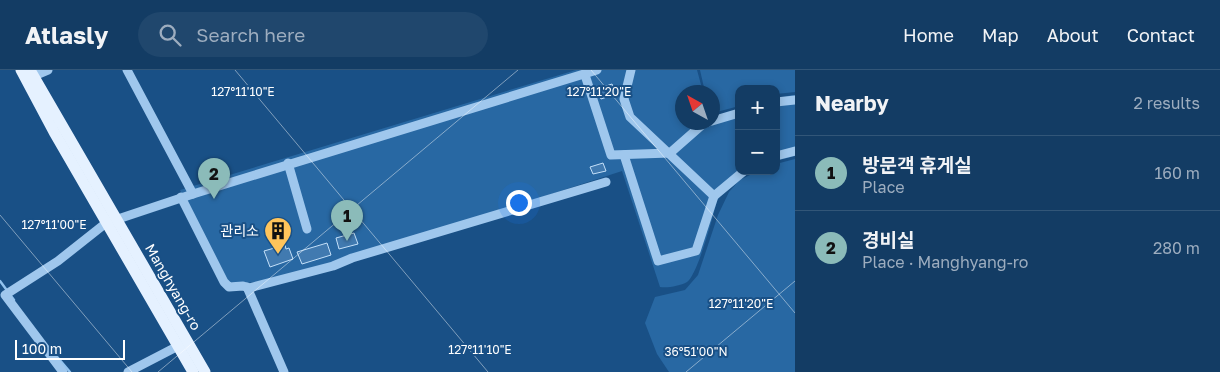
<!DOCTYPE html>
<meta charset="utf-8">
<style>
:root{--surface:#133c64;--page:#20476d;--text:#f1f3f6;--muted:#9dadbf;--line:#325678;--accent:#8bbbb9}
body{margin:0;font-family:"Golos Text","Noto Sans KR",sans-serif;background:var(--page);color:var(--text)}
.controls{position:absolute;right:15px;top:15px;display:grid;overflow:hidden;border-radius:10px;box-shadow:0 2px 8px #0003}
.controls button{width:45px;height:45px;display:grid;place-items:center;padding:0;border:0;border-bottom:1px solid var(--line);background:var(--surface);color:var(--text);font:25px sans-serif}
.compass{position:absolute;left:675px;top:15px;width:45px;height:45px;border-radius:50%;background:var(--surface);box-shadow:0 2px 8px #0003;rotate:320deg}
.scale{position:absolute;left:15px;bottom:12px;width:110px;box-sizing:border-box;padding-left:5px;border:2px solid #fff;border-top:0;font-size:14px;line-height:18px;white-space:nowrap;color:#fff;-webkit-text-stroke:4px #195086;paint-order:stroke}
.you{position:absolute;left:518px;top:132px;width:18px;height:18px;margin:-12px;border:4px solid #fff;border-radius:50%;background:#1a73e8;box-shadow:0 0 0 8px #1a73e833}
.badge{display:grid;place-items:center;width:32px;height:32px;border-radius:50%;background:var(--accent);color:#111;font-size:16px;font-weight:700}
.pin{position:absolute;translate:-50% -41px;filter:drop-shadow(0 1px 2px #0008)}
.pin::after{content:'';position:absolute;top:26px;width:18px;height:15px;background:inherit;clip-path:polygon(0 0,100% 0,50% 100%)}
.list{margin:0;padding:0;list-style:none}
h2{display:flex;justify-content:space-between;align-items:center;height:65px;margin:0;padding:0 20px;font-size:21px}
h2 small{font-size:16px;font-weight:400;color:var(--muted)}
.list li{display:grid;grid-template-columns:32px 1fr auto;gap:15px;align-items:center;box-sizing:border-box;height:75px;padding:0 20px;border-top:1px solid var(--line)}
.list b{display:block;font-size:19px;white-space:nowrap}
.list p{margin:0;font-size:16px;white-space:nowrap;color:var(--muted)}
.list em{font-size:16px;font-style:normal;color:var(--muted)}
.icon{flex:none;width:28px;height:28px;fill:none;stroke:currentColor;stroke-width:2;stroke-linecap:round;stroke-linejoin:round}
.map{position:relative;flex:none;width:795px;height:302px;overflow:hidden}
header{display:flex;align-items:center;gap:30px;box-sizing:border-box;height:70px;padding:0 25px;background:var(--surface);border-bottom:1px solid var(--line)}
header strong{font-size:24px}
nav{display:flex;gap:28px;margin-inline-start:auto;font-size:18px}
.search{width:350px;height:45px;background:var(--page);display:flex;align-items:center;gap:12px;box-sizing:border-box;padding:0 18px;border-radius:28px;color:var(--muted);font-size:19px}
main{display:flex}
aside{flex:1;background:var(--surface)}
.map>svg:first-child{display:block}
.green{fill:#2868a3}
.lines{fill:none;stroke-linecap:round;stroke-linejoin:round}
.stream{stroke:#92c3ef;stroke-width:2.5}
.building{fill:#417ab0;stroke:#c4e0f9}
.minor{stroke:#9fc7ed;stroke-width:9}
.major{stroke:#e5f1ff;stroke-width:11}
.ticks{fill:none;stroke:#fff;stroke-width:1;stroke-opacity:0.45}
.labels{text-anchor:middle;stroke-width:4;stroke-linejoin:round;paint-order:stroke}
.poi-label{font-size:14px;fill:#fff;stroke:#195086;text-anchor:end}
.street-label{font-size:14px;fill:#fff;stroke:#195086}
.ticks-label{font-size:12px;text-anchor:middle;fill:#fff;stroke:#195086;stroke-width:4;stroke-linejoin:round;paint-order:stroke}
</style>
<header>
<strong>Atlasly</strong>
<div class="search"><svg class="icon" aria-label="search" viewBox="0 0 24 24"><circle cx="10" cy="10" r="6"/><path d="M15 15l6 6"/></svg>Search here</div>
<nav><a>Home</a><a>Map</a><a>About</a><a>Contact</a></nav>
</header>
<main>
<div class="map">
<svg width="795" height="302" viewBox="0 0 795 302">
<rect width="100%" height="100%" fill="#195086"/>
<!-- green -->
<g class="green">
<path d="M576,0H697L703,22H682V52H712L739,40V101H751L742,109L758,101H776V94L795,89V302H669L657,284L645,253L655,227L685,220L698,205L718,145L729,122L737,113L721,125L717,131C713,146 698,204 687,212C680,216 668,218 660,217L622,101C530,131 437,162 343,189C309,199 261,218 225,212L180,120Z"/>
<polygon points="700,0 795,0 795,22 776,24 776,19 739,19 739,36 713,43 712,22 705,22"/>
<polygon points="792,25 795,25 795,86 776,91 776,29"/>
</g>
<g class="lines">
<!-- stream -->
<g class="stream">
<polyline points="0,211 14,230"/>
<polyline points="53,282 70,302"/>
</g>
</g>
<!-- building -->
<g class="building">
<polygon points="612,14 616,24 601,29 597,19"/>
<polygon points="603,93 606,101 593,104 590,97"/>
<polygon points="354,163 358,174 339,179 336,168"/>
<polygon points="327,173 331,185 302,194 297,182"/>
<polygon points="285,175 286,179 289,178 293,189 270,197 264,181"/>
</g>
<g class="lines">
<!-- minor -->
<g class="minor">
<polyline points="631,0 624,29 630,47 714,126"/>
<polyline points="585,5 611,85 670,83 703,54 708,52"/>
<polyline points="29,8 48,0"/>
<polyline points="776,32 795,30"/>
<polyline points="712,51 739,43"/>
<polyline points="624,85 658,191 696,181 714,126 744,101"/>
<polyline points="776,86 795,81"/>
<polyline points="288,93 307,159"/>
<polyline points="193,124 597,0"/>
<polyline points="181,127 224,212 229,217 243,216 249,218 333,196 352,188 606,112"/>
<polyline points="247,217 284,302"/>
<polyline points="63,302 5,225 58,191 106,153 193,124 127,0"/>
<polyline points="128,302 182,274"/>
</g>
<!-- major -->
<g class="major">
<polyline points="21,0 54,62 193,302"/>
<polyline points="30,0 205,302"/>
</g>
</g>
<!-- ticks -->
<path class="ticks" d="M235,0L488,302M591,0L795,243M0,145L132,302M158,302L518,0M686,302L795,211"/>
<!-- icons -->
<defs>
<symbol id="building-pin" viewBox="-11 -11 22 30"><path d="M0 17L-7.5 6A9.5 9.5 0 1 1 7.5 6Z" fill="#ffc45b" stroke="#195086"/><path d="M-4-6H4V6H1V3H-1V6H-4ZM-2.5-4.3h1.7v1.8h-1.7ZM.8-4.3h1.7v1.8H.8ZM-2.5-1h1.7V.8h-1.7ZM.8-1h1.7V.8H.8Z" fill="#111"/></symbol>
</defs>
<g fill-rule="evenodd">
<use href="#building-pin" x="262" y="145" width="32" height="43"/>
</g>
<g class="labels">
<!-- poi labels -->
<g class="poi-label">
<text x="259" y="166">관리소</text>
</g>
<!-- street labels -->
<g class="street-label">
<text transform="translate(173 217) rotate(60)" y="5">Manghyang-ro</text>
</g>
</g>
<g class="ticks-label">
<text x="243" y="26">127°11'10"E</text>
<text x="599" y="26">127°11'20"E</text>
<text x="54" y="159">127°11'00"E</text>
<text x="741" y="238">127°11'20"E</text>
<text x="480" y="284">127°11'10"E</text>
<text x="696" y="286">36°51'00"N</text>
</g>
</svg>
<div class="controls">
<button>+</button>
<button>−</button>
</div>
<svg class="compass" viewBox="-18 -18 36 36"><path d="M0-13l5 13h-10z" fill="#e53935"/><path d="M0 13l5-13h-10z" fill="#9dadbf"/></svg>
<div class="scale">100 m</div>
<div class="you"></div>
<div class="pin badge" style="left:347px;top:171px">1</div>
<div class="pin badge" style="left:214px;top:129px">2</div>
</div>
<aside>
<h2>Nearby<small>2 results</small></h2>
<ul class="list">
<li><span class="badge">1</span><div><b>방문객 휴게실</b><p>Place</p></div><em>160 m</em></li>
<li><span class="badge">2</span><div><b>경비실</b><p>Place · Manghyang-ro</p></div><em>280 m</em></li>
</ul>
</aside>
</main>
